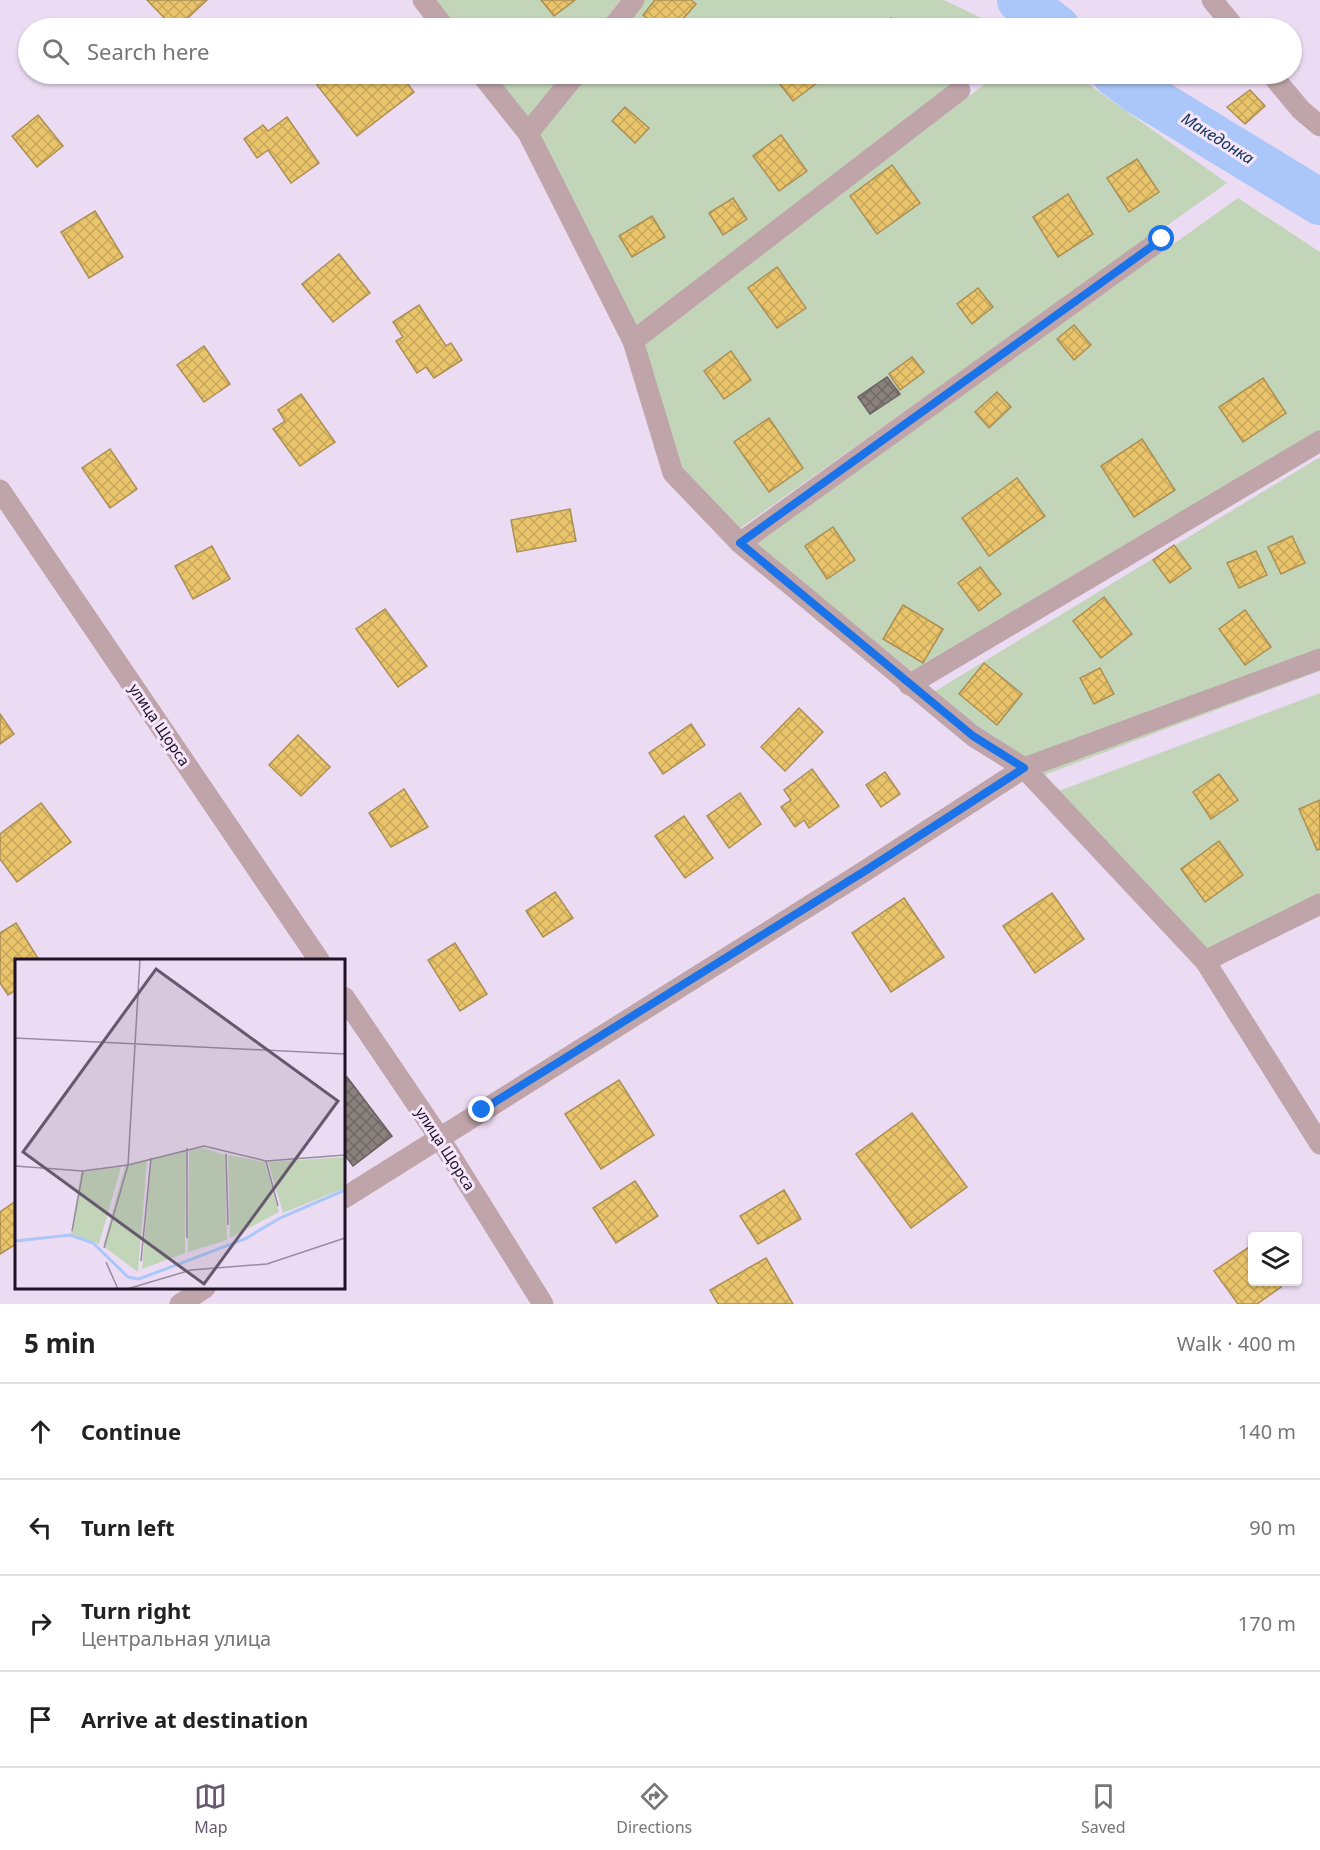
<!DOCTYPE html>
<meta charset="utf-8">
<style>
:root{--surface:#fff;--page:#f6f6f6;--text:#222;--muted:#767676;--line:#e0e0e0;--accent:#67596d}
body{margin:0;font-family:"Noto Sans",sans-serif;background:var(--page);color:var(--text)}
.controls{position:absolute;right:18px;bottom:18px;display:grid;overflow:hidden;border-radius:6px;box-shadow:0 2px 4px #0004}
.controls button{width:54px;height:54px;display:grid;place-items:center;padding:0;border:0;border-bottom:2px solid var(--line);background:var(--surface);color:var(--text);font:30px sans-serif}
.stop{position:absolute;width:18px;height:18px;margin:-14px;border:4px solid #1a73e8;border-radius:50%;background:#fff}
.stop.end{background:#1a73e8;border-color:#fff;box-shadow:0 2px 6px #0008}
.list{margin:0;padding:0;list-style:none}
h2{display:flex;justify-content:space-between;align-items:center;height:78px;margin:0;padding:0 24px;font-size:26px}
h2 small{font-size:20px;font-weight:400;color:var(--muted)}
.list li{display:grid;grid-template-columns:39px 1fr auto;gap:18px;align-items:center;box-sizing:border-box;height:96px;padding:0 24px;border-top:2px solid var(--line)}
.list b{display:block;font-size:22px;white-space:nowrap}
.list p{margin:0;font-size:20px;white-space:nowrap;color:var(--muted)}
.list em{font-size:20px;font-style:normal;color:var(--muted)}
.icon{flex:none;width:33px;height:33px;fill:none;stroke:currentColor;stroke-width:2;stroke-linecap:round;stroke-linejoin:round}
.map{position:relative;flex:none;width:1320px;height:1304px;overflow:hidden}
.search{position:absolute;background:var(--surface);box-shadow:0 2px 4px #0004;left:18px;right:18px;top:18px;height:66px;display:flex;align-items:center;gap:15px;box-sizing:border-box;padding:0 21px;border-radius:33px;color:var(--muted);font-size:22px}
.sheet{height:462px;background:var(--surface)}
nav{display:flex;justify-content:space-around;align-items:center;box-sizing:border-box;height:84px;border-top:2px solid var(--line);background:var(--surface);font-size:16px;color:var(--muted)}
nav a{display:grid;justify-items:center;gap:3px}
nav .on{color:var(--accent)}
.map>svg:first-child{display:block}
.garden{fill:#c3d5b9}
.homes{fill:url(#homes-cross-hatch);stroke:#ac8f55;stroke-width:1.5}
.industry{fill:url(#industry-cross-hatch);stroke:#6a6062;stroke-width:1.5}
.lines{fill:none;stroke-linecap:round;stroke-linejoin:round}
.river{stroke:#abc7f9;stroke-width:46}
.street{stroke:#bfa4a9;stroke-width:21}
.route{stroke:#1a73e8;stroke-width:8}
.labels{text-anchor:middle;stroke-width:6;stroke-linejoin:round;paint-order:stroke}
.street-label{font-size:15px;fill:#1f1225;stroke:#f5e6fb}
.water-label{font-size:16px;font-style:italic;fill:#113157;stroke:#f5e6fb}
.inset-river{fill:none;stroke:#abc7f9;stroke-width:3}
.inset-road{fill:none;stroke:#9a8ba1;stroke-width:1.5}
.view{fill:#67596d;fill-opacity:0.15;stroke:#67596d;stroke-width:3}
.inset-edge{fill:none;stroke:#1f1225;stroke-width:3}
</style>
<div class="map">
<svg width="1320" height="1304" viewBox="0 0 1320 1304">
<defs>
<pattern id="homes-cross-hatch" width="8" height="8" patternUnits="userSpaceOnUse" patternTransform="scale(1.5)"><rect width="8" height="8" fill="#e9c46a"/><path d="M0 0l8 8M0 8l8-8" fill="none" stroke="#c7a75c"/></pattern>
<pattern id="industry-cross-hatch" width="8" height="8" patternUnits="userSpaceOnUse" patternTransform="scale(1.5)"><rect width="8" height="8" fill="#8a817c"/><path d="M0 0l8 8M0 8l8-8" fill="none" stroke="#706865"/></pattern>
</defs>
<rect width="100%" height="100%" fill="#ecdcf3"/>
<!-- garden -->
<g class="garden">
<polygon points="434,0 620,0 599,28 456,28"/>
<polygon points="644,0 944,0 1002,28 622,28"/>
<polygon points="491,74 564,74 528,120"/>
<polygon points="586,74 966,74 635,330 538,135"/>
<polygon points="998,74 1074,74 1227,183 739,529 682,468 642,344"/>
<polygon points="1238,198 1320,252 1320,433 919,677 753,543"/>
<polygon points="1320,457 1320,671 1039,777 932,693"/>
<polygon points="1320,693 1320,911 1217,963 1056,792"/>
</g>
<!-- homes -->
<g class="homes">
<polygon points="147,0 207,0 177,28 174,28"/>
<polygon points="541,0 575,0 554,16"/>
<polygon points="655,0 691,0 696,4 675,28 660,28 643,15"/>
<polygon points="891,18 905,28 884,28"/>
<polygon points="332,74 400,74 414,92 357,136 317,85"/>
<polygon points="632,74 650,74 639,82"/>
<polygon points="772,74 818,74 822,79 793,101"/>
<polygon points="1250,90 1265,106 1245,124 1227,107"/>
<polygon points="625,107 649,128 635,143 612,121"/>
<polygon points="38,115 63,146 37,167 12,136"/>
<polygon points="287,117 319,163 291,183 268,150 257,158 244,139 263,125 268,131"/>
<polygon points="781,135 807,171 779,191 753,156"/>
<polygon points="1137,159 1159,192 1129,212 1107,178"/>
<polygon points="892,165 920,203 877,234 850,196"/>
<polygon points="1068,194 1093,234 1058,257 1033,217"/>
<polygon points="733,198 747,219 723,235 709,213"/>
<polygon points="95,211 123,257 89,278 61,232"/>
<polygon points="652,216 665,237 632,257 619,236"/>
<polygon points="339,254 370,293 333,322 302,284"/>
<polygon points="777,267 806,308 777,328 748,288"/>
<polygon points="978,288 993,307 972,324 957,304"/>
<polygon points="419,305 446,346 451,343 462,360 434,378 426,367 417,373 396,341 403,337 393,322"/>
<polygon points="1074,325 1091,345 1074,360 1057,339"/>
<polygon points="204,346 230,384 204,402 177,365"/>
<polygon points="731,351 751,380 724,399 704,371"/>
<polygon points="912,357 924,372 900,390 889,374"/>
<polygon points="1263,378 1286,413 1243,442 1219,407"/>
<polygon points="997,392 1011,407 989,428 975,412"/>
<polygon points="301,394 335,442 300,466 273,429 285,421 278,410"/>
<polygon points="769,418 803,468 769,492 734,442"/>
<polygon points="1142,439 1175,490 1134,517 1101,466"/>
<polygon points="110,449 137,489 110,508 82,468"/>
<polygon points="1017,478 1045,516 989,556 962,518"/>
<polygon points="570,509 576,541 517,552 511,520"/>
<polygon points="833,527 855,560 827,579 805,546"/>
<polygon points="1292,536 1305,563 1281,574 1268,547"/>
<polygon points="1174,545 1191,568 1170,583 1153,560"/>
<polygon points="212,546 230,579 193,599 175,566"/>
<polygon points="1256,551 1267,575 1239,588 1227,563"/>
<polygon points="980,567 1001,594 979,611 958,583"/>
<polygon points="1104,597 1132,634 1101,658 1073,621"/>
<polygon points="903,605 943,629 923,663 883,639"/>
<polygon points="385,609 427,666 398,687 356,629"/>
<polygon points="1245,610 1271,647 1245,665 1219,629"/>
<polygon points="984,663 1022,694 997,725 959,694"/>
<polygon points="1100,668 1114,694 1094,704 1080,678"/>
<polygon points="799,708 823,732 785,771 761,747"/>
<polygon points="0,714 14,734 0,744"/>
<polygon points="691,724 705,745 663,774 649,753"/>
<polygon points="298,735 330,767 301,796 269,765"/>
<polygon points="812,769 839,806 809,828 804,820 795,827 781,807 791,800 784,790"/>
<polygon points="885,772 900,794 881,807 866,785"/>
<polygon points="1219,774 1238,800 1211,819 1193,792"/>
<polygon points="404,789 428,827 391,847 369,813"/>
<polygon points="740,793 761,824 729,848 707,816"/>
<polygon points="1320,800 1320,849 1317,850 1299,809"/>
<polygon points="41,803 71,842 17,882 0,859 0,834"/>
<polygon points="684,816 713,858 685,878 655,836"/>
<polygon points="1219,841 1243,875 1205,902 1181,869"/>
<polygon points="555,892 573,918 543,937 526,911"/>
<polygon points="1052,893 1084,939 1035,973 1003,926"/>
<polygon points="904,898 944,957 891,992 852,933"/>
<polygon points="16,923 39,960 16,960 16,990 8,995 0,983 0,933"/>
<polygon points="455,943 487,994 460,1011 428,960"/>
<polygon points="619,1080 654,1135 601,1169 565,1114"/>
<polygon points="912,1113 967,1187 911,1228 856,1154"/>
<polygon points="635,1181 658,1216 616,1243 593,1208"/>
<polygon points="784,1190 801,1219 758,1244 740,1216"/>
<polygon points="16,1201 16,1244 0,1254 0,1212"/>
<polygon points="1252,1245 1252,1282 1277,1282 1281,1287 1257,1304 1238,1304 1214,1271"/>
<polygon points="766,1258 793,1304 718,1304 710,1290"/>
</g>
<!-- industry -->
<g class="industry">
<polygon points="887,377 900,394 870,414 858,397"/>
<polygon points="347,1077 392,1136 353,1166 344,1154 344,1142 346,1140 344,1136 344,1080"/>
</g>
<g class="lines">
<!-- river -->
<g class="river">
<polyline points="1020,0 1057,28"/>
<polyline points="1115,74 1138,91 1320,202"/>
</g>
<!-- street -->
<g class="street">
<polyline points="423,0 445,28"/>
<polyline points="1212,0 1235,28"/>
<polyline points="612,28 634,0"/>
<polyline points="481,74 528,133 633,341 673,473 740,543 973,736 1024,768 1205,961 1320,1144"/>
<polyline points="1271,74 1301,110 1320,126"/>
<polyline points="528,133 576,74"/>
<polyline points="633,341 960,90"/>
<polyline points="0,490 319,960"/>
<polyline points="740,543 1162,239"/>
<polyline points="909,685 1320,441"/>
<polyline points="1205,961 1320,904"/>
<polyline points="344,997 439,1137 543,1304"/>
<polyline points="344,1198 868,869 1024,768 1320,659"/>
<polyline points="180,1304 205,1288"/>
</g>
</g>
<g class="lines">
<!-- route -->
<polyline class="route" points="482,1110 868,869 1024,768 973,736 740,543 1162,239"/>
</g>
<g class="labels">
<!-- street labels -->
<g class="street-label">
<text transform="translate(159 725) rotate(56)" y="5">улица Щорса</text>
<text transform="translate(445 1149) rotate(57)" y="5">улица Щорса</text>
</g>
<!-- water labels -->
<g class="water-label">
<text transform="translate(1218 138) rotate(32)" y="6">Македонка</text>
</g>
</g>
<!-- overview -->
<g transform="translate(15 959)">
<rect width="330" height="330" fill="#ecdcf3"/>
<path d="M189,189L210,196L212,281L173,293L174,191ZM171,191L170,294L127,310L136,201ZM213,196L250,203L264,253L215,279ZM330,198V229L268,254L253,203ZM132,201L123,313L88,287L110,207ZM106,208L84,285L56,275L66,213Z" fill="#c3d5b9"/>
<path class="inset-river" d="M0,282L55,276L78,284L113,318L124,320L230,280L265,259L330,231"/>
<path class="inset-road" d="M0,79L330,95M211,195L213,266M251,202L263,247M0,207L68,212L113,206L189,187L251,202L330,196M57,272L68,212M172,279V189M89,289L113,206L125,0M126,302L136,199M91,303L103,330M112,330L176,311L252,305L330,279"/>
<path class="view" d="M141,10L323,142L189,325L8,193Z"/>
<rect width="330" height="330" class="inset-edge"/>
</g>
</svg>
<div class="controls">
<button><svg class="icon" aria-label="layers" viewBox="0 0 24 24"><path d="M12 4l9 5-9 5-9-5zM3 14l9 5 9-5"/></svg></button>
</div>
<div class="stop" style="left:1162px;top:239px"></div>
<div class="stop end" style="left:482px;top:1110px"></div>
<div class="search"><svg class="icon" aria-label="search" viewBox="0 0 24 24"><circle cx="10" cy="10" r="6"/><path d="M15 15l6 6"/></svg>Search here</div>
</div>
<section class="sheet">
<h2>5 min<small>Walk · 400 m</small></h2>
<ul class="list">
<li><svg class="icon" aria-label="ahead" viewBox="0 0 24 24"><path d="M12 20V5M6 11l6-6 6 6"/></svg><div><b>Continue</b></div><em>140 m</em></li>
<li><svg class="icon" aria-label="left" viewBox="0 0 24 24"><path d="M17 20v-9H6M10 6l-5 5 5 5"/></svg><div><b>Turn left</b></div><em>90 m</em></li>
<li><svg class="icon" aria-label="right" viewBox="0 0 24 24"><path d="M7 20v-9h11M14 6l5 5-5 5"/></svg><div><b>Turn right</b><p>Центральная улица</p></div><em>170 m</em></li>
<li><svg class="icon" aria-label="arrive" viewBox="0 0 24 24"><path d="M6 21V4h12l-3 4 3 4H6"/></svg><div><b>Arrive at destination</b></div></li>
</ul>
</section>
<nav>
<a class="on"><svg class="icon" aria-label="map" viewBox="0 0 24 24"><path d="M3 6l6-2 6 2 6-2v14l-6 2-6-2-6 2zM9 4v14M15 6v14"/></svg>Map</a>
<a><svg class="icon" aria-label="directions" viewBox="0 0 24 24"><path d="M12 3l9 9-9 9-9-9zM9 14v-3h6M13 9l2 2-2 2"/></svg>Directions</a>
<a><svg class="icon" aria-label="saved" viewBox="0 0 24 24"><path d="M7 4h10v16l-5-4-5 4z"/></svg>Saved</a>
</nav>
